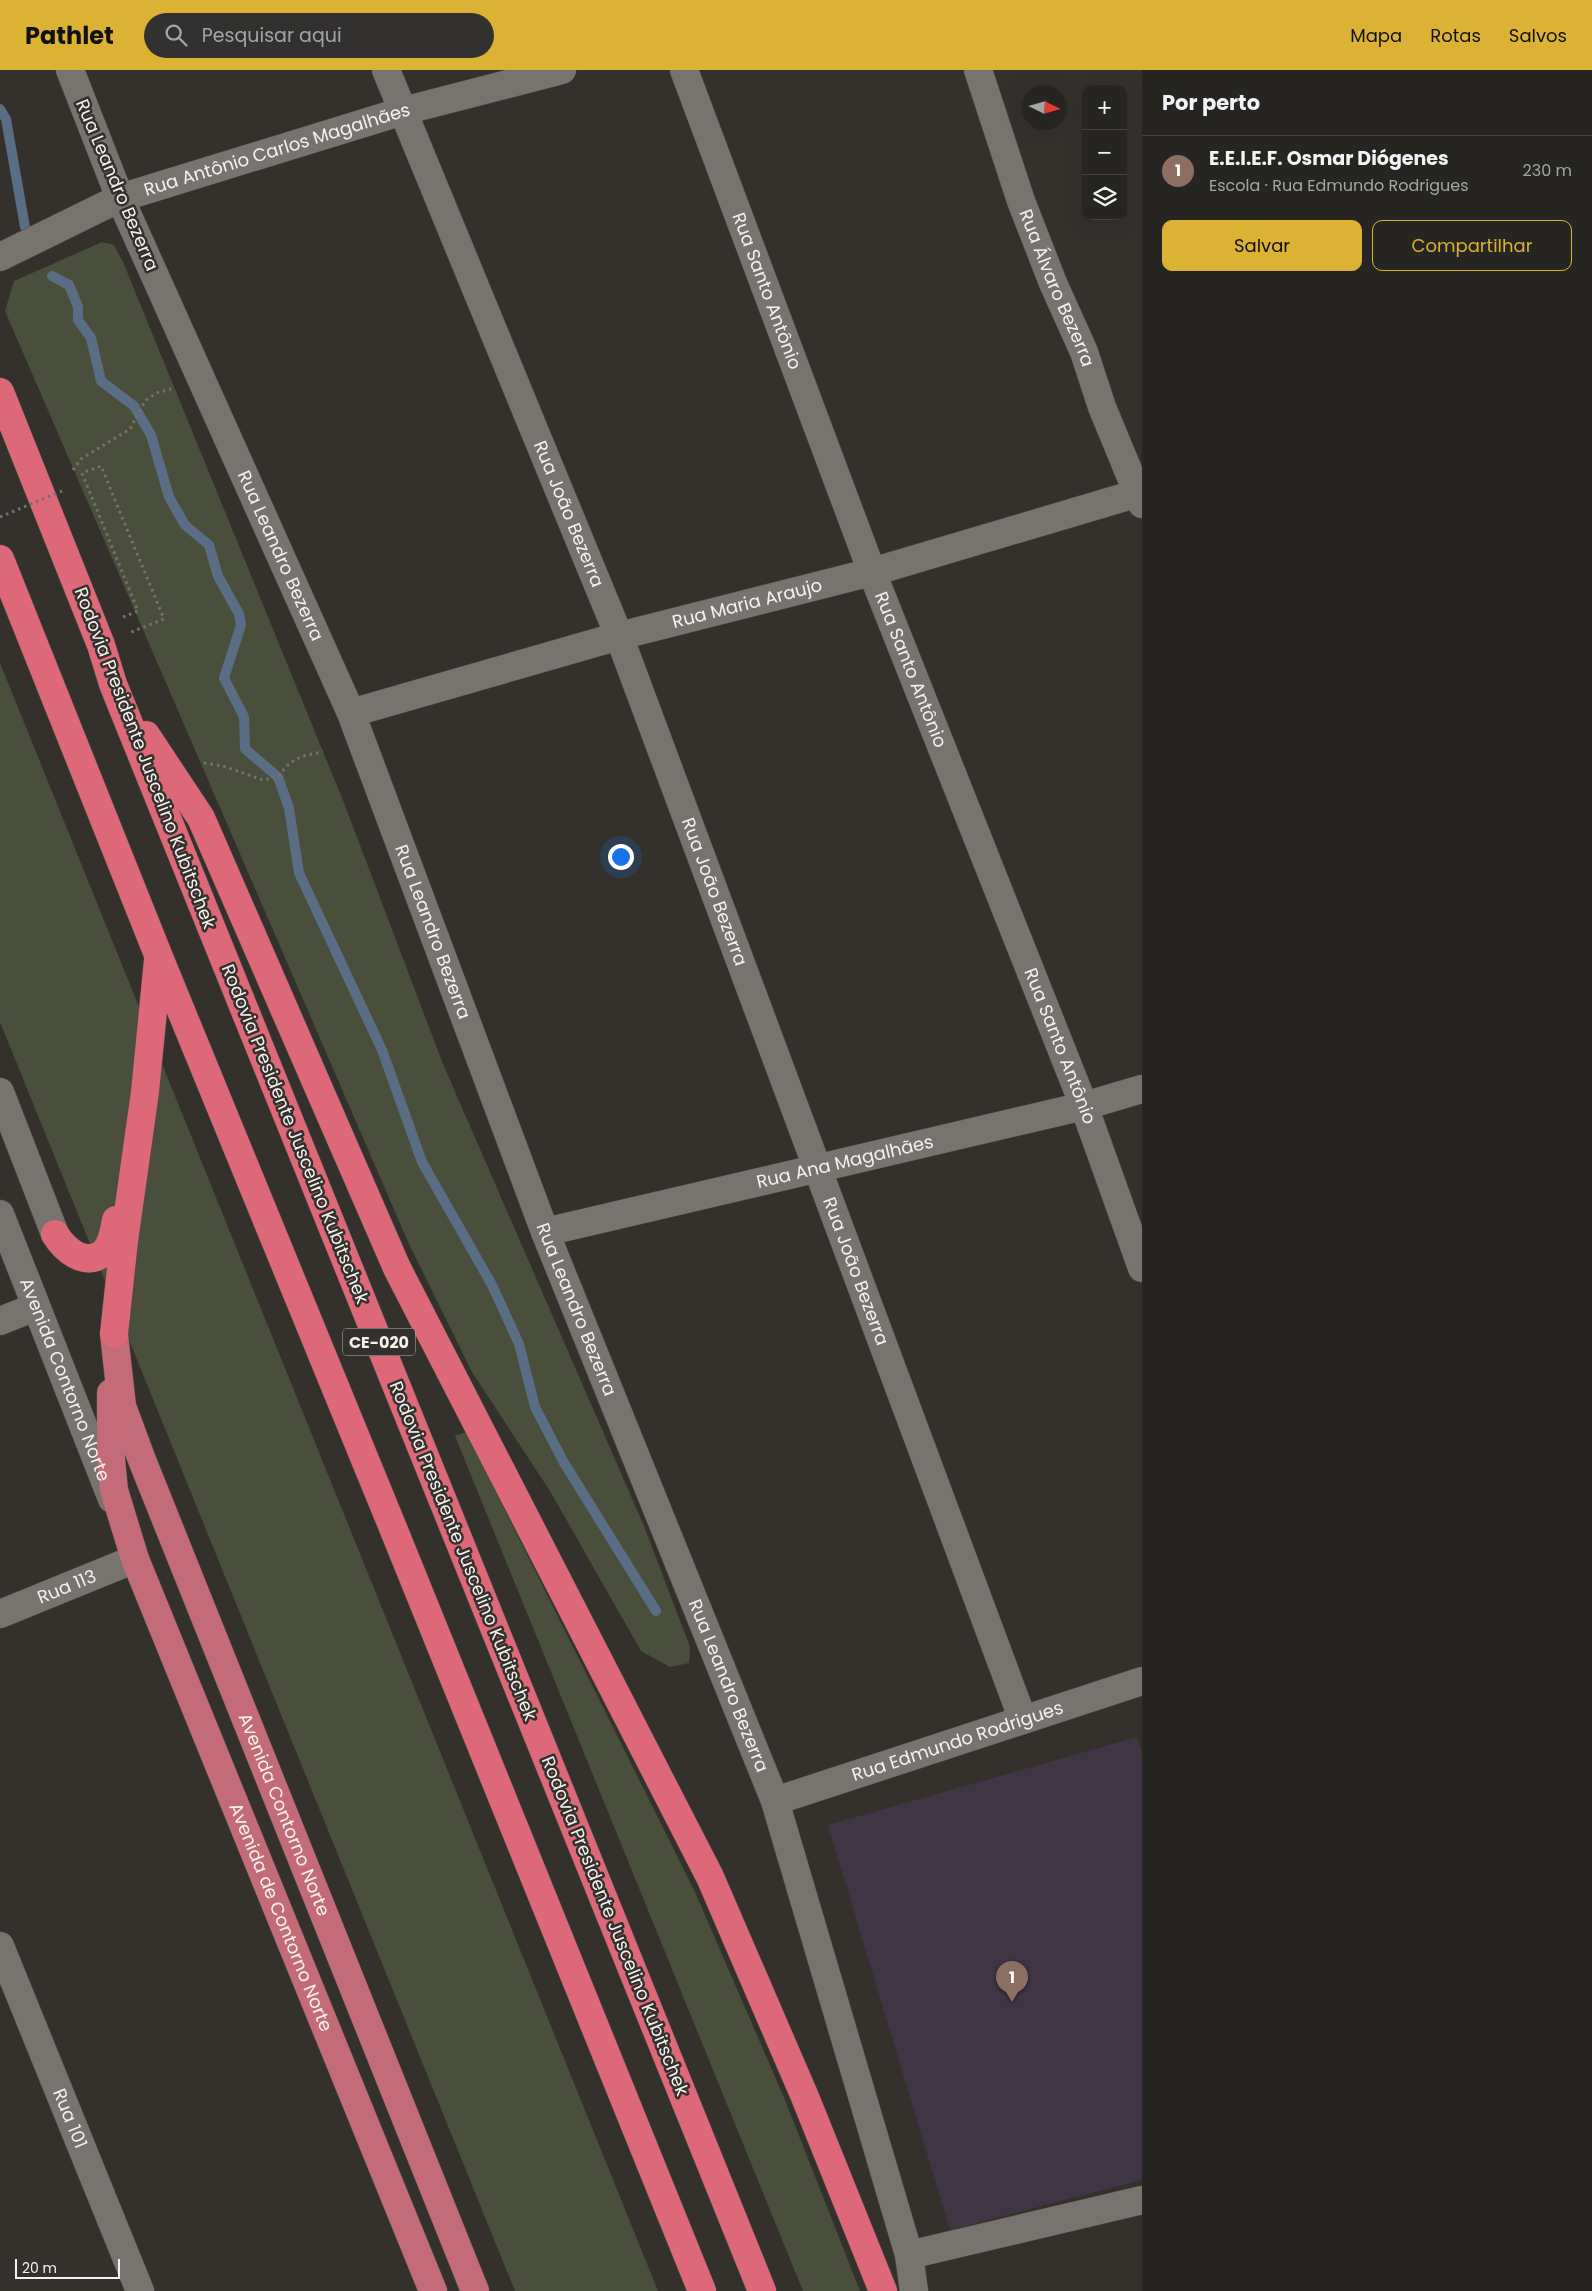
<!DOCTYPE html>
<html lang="pt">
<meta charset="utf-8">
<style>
:root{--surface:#272522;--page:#33312f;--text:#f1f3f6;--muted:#a4a5a5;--line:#434240;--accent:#dbb233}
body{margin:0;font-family:Poppins,sans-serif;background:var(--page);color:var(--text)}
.controls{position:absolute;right:15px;top:15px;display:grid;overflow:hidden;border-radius:10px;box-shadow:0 5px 20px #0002}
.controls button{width:45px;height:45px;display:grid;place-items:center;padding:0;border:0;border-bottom:1px solid var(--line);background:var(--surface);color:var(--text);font:25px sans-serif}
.compass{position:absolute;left:1022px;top:15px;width:45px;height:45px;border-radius:50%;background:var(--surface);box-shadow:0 5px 20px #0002;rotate:95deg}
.scale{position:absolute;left:15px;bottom:12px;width:105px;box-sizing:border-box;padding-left:5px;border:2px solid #f4f2ef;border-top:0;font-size:14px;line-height:18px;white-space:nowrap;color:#f4f2ef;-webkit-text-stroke:4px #34312d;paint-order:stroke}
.you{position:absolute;left:620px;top:786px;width:18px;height:18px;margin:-12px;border:4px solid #fff;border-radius:50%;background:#1a73e8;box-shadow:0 0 0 8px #1a73e833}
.badge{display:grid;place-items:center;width:32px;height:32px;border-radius:50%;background:var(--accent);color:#fff;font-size:16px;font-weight:700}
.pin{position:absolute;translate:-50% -41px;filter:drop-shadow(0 1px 2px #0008)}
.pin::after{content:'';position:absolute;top:26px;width:18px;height:15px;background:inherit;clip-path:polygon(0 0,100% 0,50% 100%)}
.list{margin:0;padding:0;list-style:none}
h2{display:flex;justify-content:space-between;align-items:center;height:65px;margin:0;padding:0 20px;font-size:21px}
h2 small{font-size:16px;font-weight:400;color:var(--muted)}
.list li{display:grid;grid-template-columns:32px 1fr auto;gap:15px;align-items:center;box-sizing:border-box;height:70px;padding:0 20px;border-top:1px solid var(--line)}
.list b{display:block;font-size:19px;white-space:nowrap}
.list p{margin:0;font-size:16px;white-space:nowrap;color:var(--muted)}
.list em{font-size:16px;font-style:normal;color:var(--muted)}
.actions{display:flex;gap:10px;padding:15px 20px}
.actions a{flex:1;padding:11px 0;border:1px solid var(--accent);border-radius:10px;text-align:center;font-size:18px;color:var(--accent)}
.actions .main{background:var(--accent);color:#111}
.icon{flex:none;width:28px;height:28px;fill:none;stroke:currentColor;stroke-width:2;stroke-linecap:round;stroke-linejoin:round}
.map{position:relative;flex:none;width:1142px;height:2221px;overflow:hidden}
header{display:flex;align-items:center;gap:30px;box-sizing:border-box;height:70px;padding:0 25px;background:var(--accent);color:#111}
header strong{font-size:24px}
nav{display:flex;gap:28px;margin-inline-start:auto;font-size:18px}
.search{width:350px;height:45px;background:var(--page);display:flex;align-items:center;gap:12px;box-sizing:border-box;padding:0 18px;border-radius:28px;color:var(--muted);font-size:19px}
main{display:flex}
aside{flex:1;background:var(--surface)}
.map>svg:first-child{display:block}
.education{fill:#403544}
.green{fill:#494f3b}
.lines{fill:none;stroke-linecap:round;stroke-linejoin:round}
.stream{stroke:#596e84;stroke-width:10}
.minor-casing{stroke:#504d49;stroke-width:29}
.tertiary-casing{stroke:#504d49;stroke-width:29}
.primary-casing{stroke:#504d49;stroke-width:29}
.trunk-casing{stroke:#504d49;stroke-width:29}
.path{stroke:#74726e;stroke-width:3;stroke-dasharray:2.5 4;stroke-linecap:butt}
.minor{stroke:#77746f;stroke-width:28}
.tertiary{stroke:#77746f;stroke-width:28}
.primary{stroke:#c36b76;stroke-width:28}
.trunk{stroke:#dc6878;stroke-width:28}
.path-bridge{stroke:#74726e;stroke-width:3;stroke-dasharray:2.5 4;stroke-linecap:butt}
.labels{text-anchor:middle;stroke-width:5;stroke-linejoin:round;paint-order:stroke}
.shield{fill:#34312d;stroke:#bab8b5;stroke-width:1}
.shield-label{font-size:16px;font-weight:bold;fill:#f4f2ef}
.street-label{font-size:18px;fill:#f4f2ef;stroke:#34312d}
</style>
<header>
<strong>Pathlet</strong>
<div class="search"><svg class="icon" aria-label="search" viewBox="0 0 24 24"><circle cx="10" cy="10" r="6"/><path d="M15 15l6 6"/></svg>Pesquisar aqui</div>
<nav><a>Mapa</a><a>Rotas</a><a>Salvos</a></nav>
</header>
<main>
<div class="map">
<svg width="1142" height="2221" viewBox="0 0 1142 2221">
<rect width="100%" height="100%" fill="#34312d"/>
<!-- education -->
<polygon class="education" points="1137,1667 1142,1683 1142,2110 950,2160 828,1755"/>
<!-- green -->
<g class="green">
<polygon points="102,172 114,175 123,192 344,733 443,994 644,1456 690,1577 689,1593 670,1597 641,1581 550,1421 472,1302 409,1174 5,241 14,211"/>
<polygon points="0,593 658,2221 515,2221 0,952"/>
<polygon points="466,1362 695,1822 785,2030 860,2221 803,2221 455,1366"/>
</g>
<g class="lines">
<!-- stream -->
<g class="stream">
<polyline points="0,39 6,49 25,157"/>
<polyline points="52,206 69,215 78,237 78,250 91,268 101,311 134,336 151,365 169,427 185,455 209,475 218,506 239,544 241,555 224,608 244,647 245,679 278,707 289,738 299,803 382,980 422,1092 492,1215 519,1274 535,1337 563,1391 656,1541"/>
</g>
<defs>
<g id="minor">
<polyline points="70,0 120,128"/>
<path id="s1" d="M386,0L619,566L1023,1650"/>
<path id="s2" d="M684,0L872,502L1084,1036L1142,1198"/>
<path id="s3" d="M978,0L1021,131L1053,213L1084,282L1102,337L1142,434"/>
<path id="s4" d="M0,187L120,128L403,41L562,0"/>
<path id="s5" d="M351,643L619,566L872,502L1142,422"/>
<polyline points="0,1251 35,1237"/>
<path id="s6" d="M0,1544L135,1489"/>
<path id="s7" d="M775,1731L1142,1611"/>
<path id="s8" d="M0,1876L140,2221"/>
<polyline points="909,2185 1142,2130"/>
</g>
<g id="tertiary">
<path id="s9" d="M120,128L351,643L545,1162L775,1731L909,2185L914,2221"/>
<polyline points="0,1022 55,1164"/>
<path id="s10" d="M0,1144L112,1429"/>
<path id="s11" d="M545,1162L1084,1036L1142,1019"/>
</g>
<g id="primary">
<path id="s12" d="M114,1264L122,1336L142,1390L475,2221"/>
<path id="s13" d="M111,1323V1389L114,1420L135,1489L433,2221"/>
</g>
<g id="trunk">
<polyline points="0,322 101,575 113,614 762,2221"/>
<polyline points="0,489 159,887 391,1453 702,2221"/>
<polyline points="146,665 201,748 397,1198 710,1807 805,2027 883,2221"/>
<path d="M55,1164C64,1179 85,1198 103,1183C112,1176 114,1160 116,1150"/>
<polyline points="114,1264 124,1171 145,1022 158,890"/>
</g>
</defs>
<!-- minor casing -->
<use href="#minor" class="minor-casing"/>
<!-- tertiary casing -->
<use href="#tertiary" class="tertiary-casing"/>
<!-- primary casing -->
<use href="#primary" class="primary-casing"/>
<!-- trunk casing -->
<use href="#trunk" class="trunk-casing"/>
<!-- path -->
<g class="path">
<polyline points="73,400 81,389 130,359 145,331 156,323 171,319"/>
<polyline points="123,547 138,541 82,403 101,396 164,549 129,563"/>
<path d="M204,693L223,696L263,710L278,707C292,687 301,686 323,682"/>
</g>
<!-- minor -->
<use href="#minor" class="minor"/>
<!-- tertiary -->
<use href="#tertiary" class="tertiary"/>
<!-- primary -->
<use href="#primary" class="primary"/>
<!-- trunk -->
<use href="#trunk" class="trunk"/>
<!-- path-bridge -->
<polyline class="path-bridge" points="0,447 62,421"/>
</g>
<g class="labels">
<!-- shield labels -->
<rect class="shield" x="343" y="1258.5" width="72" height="27" rx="4"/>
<g class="shield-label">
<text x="379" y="1278">CE-020</text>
</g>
<!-- street labels -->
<g class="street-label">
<text dy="6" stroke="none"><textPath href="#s4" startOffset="298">Rua Antônio Carlos Magalhães</textPath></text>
<text transform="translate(117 115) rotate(67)" y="6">Rua Leandro Bezerra</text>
<text dy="6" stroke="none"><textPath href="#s3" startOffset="232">Rua Álvaro Bezerra</textPath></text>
<text dy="6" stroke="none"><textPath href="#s2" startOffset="236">Rua Santo Antônio</textPath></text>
<text dy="6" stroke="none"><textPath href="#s1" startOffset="480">Rua João Bezerra</textPath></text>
<text dy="6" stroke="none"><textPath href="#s9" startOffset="392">Rua Leandro Bezerra</textPath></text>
<text dy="6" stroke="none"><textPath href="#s5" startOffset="411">Rua Maria Araujo</textPath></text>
<text dy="6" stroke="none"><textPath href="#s2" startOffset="641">Rua Santo Antônio</textPath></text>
<text transform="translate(145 688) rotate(69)" y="6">Rodovia Presidente Juscelino Kubitschek</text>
<text dy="6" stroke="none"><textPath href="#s1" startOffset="885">Rua João Bezerra</textPath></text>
<text dy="6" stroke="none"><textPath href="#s9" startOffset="798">Rua Leandro Bezerra</textPath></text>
<text dy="6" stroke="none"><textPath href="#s2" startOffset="1046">Rua Santo Antônio</textPath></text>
<text transform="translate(295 1064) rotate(68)" y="6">Rodovia Presidente Juscelino Kubitschek</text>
<text dy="6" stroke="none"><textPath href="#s11" startOffset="308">Rua Ana Magalhães</textPath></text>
<text dy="6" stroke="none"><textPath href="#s1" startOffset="1290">Rua João Bezerra</textPath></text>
<text dy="6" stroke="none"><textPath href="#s9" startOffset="1202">Rua Leandro Bezerra</textPath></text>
<text dy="6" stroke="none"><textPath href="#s10" startOffset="178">Avenida Contorno Norte</textPath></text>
<text transform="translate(463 1481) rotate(68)" y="6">Rodovia Presidente Juscelino Kubitschek</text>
<text dy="6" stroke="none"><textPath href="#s6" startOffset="72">Rua 113</textPath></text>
<text dy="6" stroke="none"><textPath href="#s9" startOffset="1608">Rua Leandro Bezerra</textPath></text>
<text dy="6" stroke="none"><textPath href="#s7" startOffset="192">Rua Edmundo Rodrigues</textPath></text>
<text dy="6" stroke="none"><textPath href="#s12" startOffset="512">Avenida Contorno Norte</textPath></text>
<text dy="6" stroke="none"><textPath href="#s13" startOffset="556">Avenida de Contorno Norte</textPath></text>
<text transform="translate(615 1856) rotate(68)" y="6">Rodovia Presidente Juscelino Kubitschek</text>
<text dy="6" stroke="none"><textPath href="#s8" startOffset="186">Rua 101</textPath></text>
</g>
</g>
</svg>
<div class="controls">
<button>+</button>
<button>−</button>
<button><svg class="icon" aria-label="layers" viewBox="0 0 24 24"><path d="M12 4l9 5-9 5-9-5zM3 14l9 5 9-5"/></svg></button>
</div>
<svg class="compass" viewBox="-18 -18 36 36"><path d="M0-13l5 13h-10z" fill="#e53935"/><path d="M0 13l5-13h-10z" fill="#a4a5a5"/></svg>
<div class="scale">20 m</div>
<div class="you"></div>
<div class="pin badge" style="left:1012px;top:1932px;background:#8d6e63">1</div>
</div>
<aside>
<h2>Por perto<small></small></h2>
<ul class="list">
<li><span class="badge" style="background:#8d6e63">1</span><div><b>E.E.I.E.F. Osmar Diógenes</b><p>Escola · Rua Edmundo Rodrigues</p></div><em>230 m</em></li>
</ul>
<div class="actions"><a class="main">Salvar</a><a>Compartilhar</a></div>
</aside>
</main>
